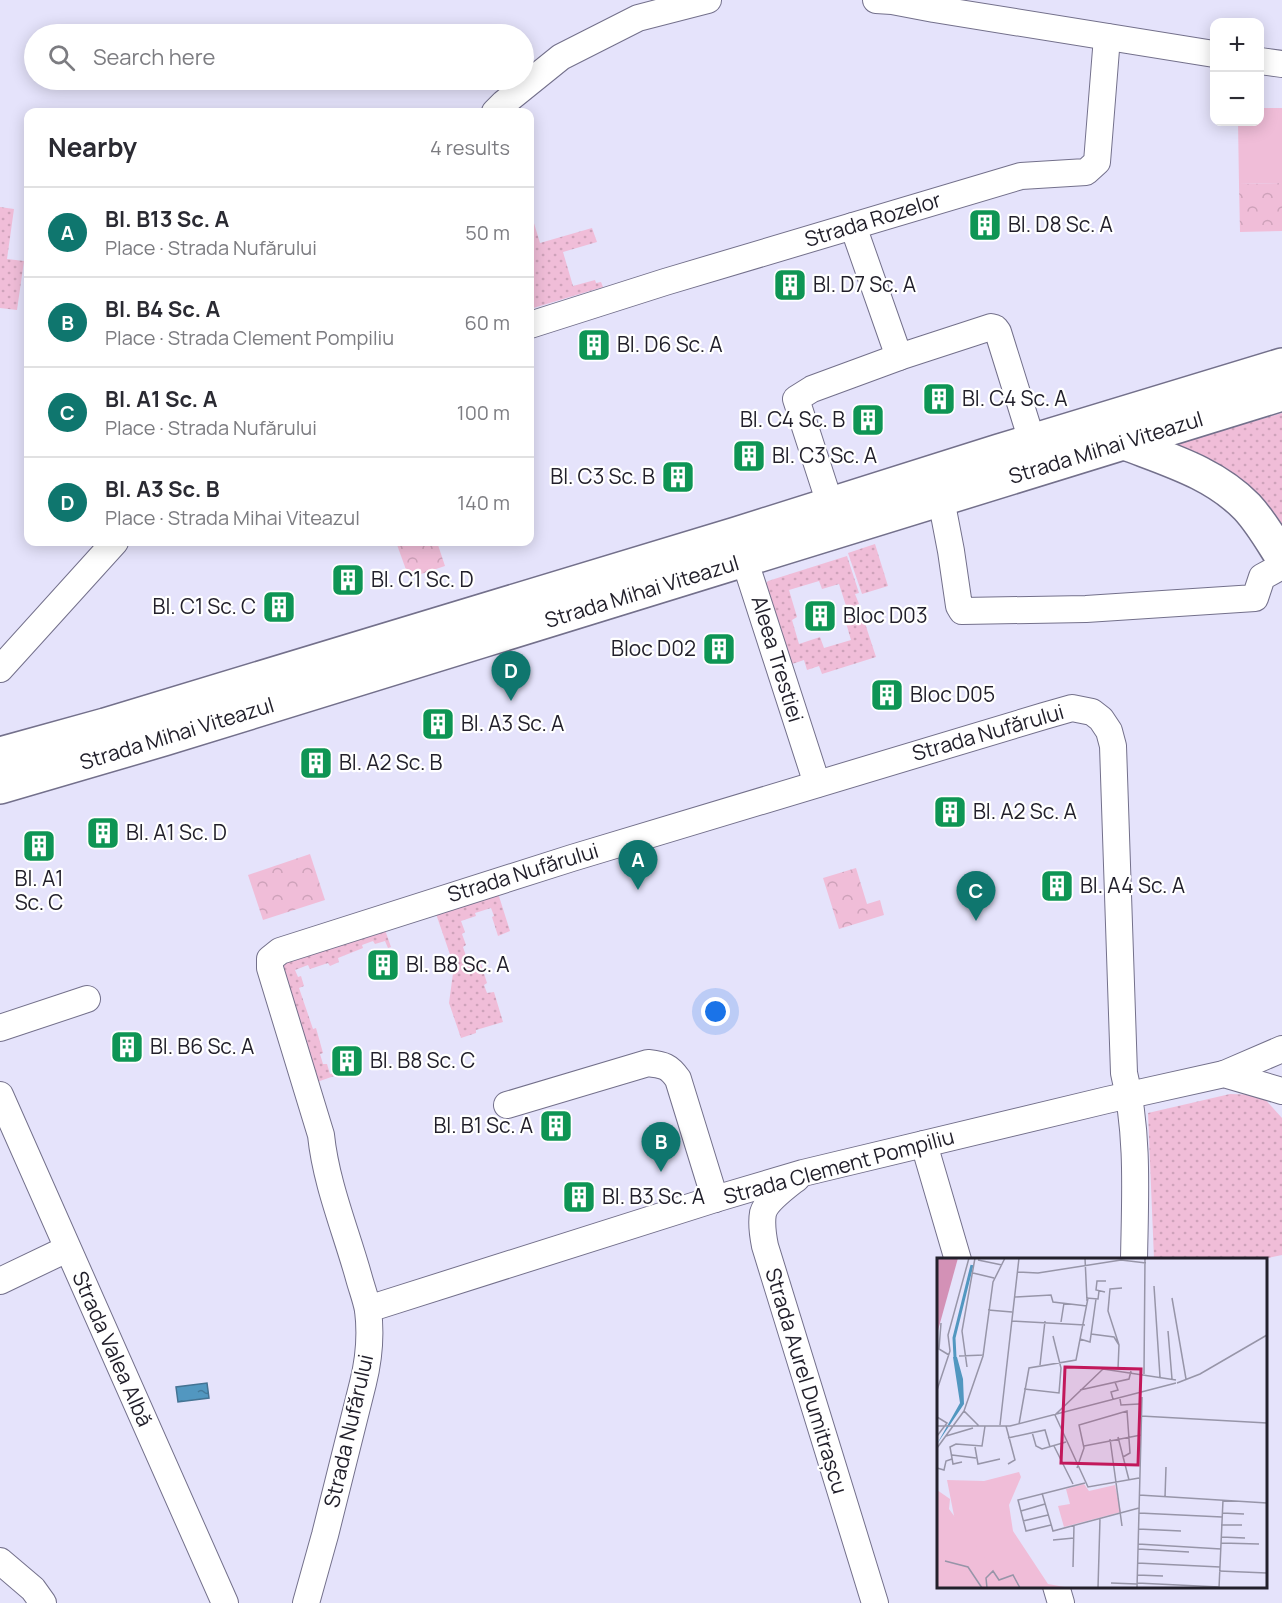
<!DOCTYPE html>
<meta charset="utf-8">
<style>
:root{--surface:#fff;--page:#f7f7f7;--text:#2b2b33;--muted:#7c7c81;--line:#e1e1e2;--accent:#0f766e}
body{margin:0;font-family:Manrope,sans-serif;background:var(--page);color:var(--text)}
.controls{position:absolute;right:18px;top:18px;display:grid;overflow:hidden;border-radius:12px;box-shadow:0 3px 15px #0003}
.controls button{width:54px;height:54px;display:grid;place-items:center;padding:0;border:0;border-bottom:2px solid var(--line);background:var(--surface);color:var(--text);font:30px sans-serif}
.you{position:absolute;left:716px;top:1012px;width:21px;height:21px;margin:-15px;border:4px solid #fff;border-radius:50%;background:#1a73e8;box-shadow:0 0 0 9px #1a73e833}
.badge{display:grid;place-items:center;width:39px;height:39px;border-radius:50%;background:var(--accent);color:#fff;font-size:20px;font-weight:700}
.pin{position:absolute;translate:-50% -50px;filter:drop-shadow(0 2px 3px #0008)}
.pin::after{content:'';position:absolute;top:32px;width:21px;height:18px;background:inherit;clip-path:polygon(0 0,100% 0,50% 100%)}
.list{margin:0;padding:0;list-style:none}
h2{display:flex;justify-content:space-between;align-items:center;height:78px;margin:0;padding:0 24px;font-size:26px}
h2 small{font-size:20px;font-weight:400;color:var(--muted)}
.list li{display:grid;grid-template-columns:39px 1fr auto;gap:18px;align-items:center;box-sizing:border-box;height:90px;padding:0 24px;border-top:2px solid var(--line)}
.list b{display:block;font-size:22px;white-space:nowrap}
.list p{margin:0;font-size:20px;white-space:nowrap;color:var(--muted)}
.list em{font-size:20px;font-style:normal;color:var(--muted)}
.icon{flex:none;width:33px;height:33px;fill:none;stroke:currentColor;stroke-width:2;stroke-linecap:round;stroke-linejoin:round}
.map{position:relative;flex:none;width:1282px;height:1603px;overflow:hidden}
.search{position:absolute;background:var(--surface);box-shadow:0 3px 15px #0003;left:24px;top:24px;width:510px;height:66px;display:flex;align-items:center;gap:15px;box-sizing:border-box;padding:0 21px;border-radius:33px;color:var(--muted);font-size:22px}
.panel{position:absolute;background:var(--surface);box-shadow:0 3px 15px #0003;left:24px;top:108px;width:510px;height:438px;border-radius:12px}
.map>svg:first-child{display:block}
.grass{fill:url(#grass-dots)}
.park{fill:url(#park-crowns)}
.garden{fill:#f0bdd8}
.water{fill:url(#water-ripples);stroke:#447393;stroke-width:1.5}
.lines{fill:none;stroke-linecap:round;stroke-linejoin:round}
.minor-casing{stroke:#73708b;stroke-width:28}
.major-casing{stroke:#73708b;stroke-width:36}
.minor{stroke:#fff;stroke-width:26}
.major{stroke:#fff;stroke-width:33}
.labels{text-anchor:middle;stroke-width:4.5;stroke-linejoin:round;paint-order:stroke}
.street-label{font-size:21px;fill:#22202b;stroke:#fff}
.poi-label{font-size:21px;fill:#22202b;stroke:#fff;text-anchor:start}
.inset-river{fill:none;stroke:#5297c0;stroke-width:3}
.inset-road{fill:none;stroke:#9795a8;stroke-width:1.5}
.view{fill:#c2185b;fill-opacity:0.15;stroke:#c2185b;stroke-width:3}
.inset-edge{fill:none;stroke:#22202b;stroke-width:3}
</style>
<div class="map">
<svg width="1282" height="1603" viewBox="0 0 1282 1603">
<defs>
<pattern id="grass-dots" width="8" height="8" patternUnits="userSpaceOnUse" patternTransform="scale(1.5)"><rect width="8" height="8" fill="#f0bdd8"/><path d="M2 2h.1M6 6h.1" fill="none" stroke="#cea2ba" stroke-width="1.8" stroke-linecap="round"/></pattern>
<pattern id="park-crowns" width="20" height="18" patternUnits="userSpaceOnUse" patternTransform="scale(1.5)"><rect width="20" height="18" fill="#f0bdd8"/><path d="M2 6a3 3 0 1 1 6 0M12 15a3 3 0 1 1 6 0" fill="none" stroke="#cea2ba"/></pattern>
<pattern id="water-ripples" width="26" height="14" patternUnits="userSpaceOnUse" patternTransform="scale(1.5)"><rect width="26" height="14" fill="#5297c0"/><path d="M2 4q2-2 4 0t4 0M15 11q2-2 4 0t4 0" fill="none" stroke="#447b9c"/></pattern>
</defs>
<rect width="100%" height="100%" fill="#e5e3fb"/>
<!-- grass -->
<g class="grass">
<polygon points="0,207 14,209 7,259 24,261 17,310 0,308"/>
<polygon points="530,210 540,243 592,228 597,242 563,252 573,286 595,280 596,283 601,282 603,287 530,309 530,296 534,294 530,279"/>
<polygon points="1282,413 1282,540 1167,447"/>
<polygon points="875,544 888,586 862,594 848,553"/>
<polygon points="847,556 859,593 855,594 859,604 847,609 839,584 822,589 819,581 789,590 797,617 792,620 799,644 820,637 824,648 851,640 844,616 861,611 876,657 822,674 819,666 807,670 804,660 792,664 766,583 768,581"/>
<polygon points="497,890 510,931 498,936 492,917 494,916 491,908 475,913 476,916 461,921 465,932 462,934 466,945 463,947 466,956 469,956 472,966 481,964 487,983 484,985 487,993 494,992 503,1022 476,1030 476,1033 461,1038 449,1003 454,966 435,911"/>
<polygon points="384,927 391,947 388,948 385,941 375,944 373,941 362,945 363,948 338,958 339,962 330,966 328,963 310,969 308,965 295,970 298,977 301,976 304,986 299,988 313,1029 316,1028 323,1053 320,1054 323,1064 327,1064 330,1074 339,1071 340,1074 314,1083 281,965 286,960"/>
<polygon points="1230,1094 1261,1095 1282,1118 1282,1255 1259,1260 1154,1259 1148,1113"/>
</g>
<!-- park -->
<g class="park">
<polygon points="1282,183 1282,231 1240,232 1239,184"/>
<polygon points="396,542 437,542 445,566 409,578"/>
<polygon points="310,854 325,900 263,920 248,875"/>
<polygon points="856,868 867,904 880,900 884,915 839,929 823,878"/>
</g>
<!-- garden -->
<polygon class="garden" points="1260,108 1282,108 1282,183 1239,184 1238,122 1260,122"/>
<!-- water -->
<polygon class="water" points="207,1383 209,1398 178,1402 176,1387"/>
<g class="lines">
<defs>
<g id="minor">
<polyline points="876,0 892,1 934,9 1214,54"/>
<polyline points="1260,61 1282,64"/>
<polyline points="495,112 504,103 561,57 638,18 708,0"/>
<polyline points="530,325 665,282 1021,176 1086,172 1097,162 1107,37"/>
<polyline points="899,357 991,327 995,328 998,332 1032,441"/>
<polyline points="941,499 951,551 959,606 962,611 1086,609 1255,598 1262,577 1282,566"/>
<polyline points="830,504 796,399 812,389 899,357 853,226"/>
<polyline points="739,543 817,784"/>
<polyline points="0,669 115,542"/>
<polyline points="0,1028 87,999"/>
<polyline points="1224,1074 1282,1049"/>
<polyline points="0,1095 225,1603"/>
<path d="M507,1105L648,1063C664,1065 669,1066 678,1079L715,1199"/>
<polyline points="924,1144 958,1260"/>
<path d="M797,1178C787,1186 766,1201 763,1213C761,1224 763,1236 765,1246L875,1603"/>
<polyline points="0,1281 67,1249"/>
<polyline points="368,1309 715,1199 803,1173 1107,1100 1224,1074 1282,1091"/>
<polyline points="0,1561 33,1589 43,1603"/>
<polyline points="1056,1586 1061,1603"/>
<path d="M306,1603L325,1535L363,1383C369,1359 371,1334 368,1310C366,1299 362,1289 359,1278C346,1231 326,1184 321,1135L270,968V959L280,951L572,858L1044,716L1072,708L1092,712L1101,719L1109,731L1113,746L1124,1073C1139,1133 1135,1198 1134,1260"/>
</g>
<g id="major">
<path d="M1125,443C1169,460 1214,473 1247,507C1261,522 1271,540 1282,557"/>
<polyline points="0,754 105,725 736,534 999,451 1282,365"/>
<polyline points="0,787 164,739 1282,394"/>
</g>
</defs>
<!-- minor casing -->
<use href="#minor" class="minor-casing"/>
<!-- major casing -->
<use href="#major" class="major-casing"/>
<!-- minor -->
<use href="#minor" class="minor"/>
<!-- major -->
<use href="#major" class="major"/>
</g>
<!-- icons -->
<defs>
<symbol id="building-square" viewBox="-11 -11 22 22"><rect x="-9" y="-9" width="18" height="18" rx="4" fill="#0e9554" stroke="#fff"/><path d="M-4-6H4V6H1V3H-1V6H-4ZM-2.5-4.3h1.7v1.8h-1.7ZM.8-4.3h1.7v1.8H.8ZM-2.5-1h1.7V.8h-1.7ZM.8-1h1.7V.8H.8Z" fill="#fff"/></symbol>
</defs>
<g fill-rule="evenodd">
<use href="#building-square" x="966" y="206" width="38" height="38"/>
<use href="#building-square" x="771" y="266" width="38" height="38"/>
<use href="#building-square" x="575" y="326" width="38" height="38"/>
<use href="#building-square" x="920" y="380" width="38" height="38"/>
<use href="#building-square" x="849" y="401" width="38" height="38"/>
<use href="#building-square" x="730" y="437" width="38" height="38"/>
<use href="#building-square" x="659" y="458" width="38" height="38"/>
<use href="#building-square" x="329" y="561" width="38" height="38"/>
<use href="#building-square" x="260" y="588" width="38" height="38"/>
<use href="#building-square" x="801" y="597" width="38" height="38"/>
<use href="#building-square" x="700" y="630" width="38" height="38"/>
<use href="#building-square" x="868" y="676" width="38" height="38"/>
<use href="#building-square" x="419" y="705" width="38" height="38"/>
<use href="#building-square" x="297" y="744" width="38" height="38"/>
<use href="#building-square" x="931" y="793" width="38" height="38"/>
<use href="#building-square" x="84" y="814" width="38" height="38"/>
<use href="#building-square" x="20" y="827" width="38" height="38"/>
<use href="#building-square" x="1038" y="867" width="38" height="38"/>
<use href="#building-square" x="364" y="946" width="38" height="38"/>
<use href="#building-square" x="108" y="1028" width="38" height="38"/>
<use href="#building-square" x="328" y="1042" width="38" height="38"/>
<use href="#building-square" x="537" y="1107" width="38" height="38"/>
<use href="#building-square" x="560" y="1178" width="38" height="38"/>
</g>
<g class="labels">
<!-- street labels -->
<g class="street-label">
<text transform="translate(873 220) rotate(-17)" y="7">Strada Rozelor</text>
<text transform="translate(1106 448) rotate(-17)" y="7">Strada Mihai Viteazul</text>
<text transform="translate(642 592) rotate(-17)" y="7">Strada Mihai Viteazul</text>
<text transform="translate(777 659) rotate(73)" y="7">Aleea Trestiei</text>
<text transform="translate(988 733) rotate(-16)" y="7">Strada Nufărului</text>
<text transform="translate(177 734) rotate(-17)" y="7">Strada Mihai Viteazul</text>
<text transform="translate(523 873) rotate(-17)" y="7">Strada Nufărului</text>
<text transform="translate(839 1167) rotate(-15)" y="7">Strada Clement Pompiliu</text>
<text transform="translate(112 1349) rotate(66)" y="7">Strada Valea Albă</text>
<text transform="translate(806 1381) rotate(73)" y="7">Strada Aurel Dumitrașcu</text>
<text transform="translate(349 1431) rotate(-77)" y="7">Strada Nufărului</text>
</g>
<!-- poi labels -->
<g class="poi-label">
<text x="1008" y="232">Bl. D8 Sc. A</text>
<text x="813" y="292">Bl. D7 Sc. A</text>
<text x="617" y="352">Bl. D6 Sc. A</text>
<text x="962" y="406">Bl. C4 Sc. A</text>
<text x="845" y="427" text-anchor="end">Bl. C4 Sc. B</text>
<text x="772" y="463">Bl. C3 Sc. A</text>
<text x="655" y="484" text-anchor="end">Bl. C3 Sc. B</text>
<text x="371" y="587">Bl. C1 Sc. D</text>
<text x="256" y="614" text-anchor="end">Bl. C1 Sc. C</text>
<text x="843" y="623">Bloc D03</text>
<text x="696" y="656" text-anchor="end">Bloc D02</text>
<text x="910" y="702">Bloc D05</text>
<text x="461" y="731">Bl. A3 Sc. A</text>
<text x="339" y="770">Bl. A2 Sc. B</text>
<text x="973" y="819">Bl. A2 Sc. A</text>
<text x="126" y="840">Bl. A1 Sc. D</text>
<text x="39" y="886" text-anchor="middle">Bl. A1<tspan x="39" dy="24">Sc. C</tspan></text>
<text x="1080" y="893">Bl. A4 Sc. A</text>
<text x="406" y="972">Bl. B8 Sc. A</text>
<text x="150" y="1054">Bl. B6 Sc. A</text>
<text x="370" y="1068">Bl. B8 Sc. C</text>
<text x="533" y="1133" text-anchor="end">Bl. B1 Sc. A</text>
<text x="602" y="1204">Bl. B3 Sc. A</text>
</g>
</g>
<!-- overview -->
<g transform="translate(937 1258)">
<rect width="330" height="330" fill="#e5e3fb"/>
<path d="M82,214L84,219L72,247L76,273L111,326L133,330H61L21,278L10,222L47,223Z" fill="#f0bdd8"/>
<path d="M0,0H21L0,76Z" fill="#d391b6"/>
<path d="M147,226L152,233L178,227L184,254L127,269L121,248L133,246L129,231Z" fill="#f0bdd8"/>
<path d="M0,232L13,241L12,251L64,322L65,330H0Z" fill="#f0bdd8"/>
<path d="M16,99H20L26,121L27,146L0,186L23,145Z" fill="#5297c0"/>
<path class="inset-river" d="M18,99L17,80L35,7"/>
<path class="inset-road" d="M148,0L150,43M41,2L65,7M81,14L101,15L184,2L209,5M36,15L57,20M217,28L223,119M168,34L159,32L160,23H169M78,39L114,37L116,44L150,48M149,40L161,41L162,33M235,40L249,121M51,52L75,54M75,63L148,67M124,64L127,45M4,65L2,91L12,97M231,73L235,121M154,76L177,79L182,87L181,111M143,81L153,84L159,41M182,87L171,53L173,31L185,30M22,98L47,97M103,107L108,63M30,109L25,73L38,0M207,116L208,0M240,125L263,116L330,77M87,131L122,135L124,110L116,78M0,132L13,93L11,77L32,0M143,132L192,121L194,113M176,141L174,134L181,132L178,124M183,141L184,147L202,146M27,153L46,98L56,24L68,0M204,158L330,165M0,159L10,165L0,178M82,166L92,110L139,102L151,40M63,167L82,0M0,168H73L239,125M69,168L78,202L71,206M95,174L99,188L105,191L129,184M9,178L36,170M181,179L192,222M71,180L108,172L113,189M173,181L185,268M117,188L136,226M147,188L204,177M38,189L41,206L63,201M0,190L27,153L42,168M15,197L39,200M25,204L16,206L13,189L19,186L45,188L48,168M0,210L7,212L9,203L15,201M140,210L147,190L142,167L190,153L193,195L186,199M202,220L151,229L118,157L166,111L239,122M105,235L116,273L202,250M202,237L330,245M228,239L229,209M84,253L108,246M202,255L285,259M285,255L307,256M86,263L111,257M114,267L89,273L81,242L148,225M284,267H305M201,271L244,273M284,279L308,280M116,282L137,280M284,285L322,286M201,286L284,291M201,291L252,294M8,303L31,309L45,330M200,305L283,309M136,309L137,267M282,313L330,315M200,317L226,318M174,325L200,326M200,325L282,329M50,330L49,320L56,313L62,322L76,317L83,330M161,330L163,261M200,330L205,139M282,330L286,242"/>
<path class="view" d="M128,109L204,111L201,207L124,205Z"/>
<rect width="330" height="330" class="inset-edge"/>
</g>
</svg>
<div class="controls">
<button>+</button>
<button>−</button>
</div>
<div class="you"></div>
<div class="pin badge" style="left:638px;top:890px">A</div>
<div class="pin badge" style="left:661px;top:1172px">B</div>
<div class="pin badge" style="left:976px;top:921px">C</div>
<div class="pin badge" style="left:511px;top:701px">D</div>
<div class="search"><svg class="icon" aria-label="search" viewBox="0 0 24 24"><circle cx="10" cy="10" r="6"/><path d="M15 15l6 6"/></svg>Search here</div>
<section class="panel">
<h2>Nearby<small>4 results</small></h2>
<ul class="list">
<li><span class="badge">A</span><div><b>Bl. B13 Sc. A</b><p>Place · Strada Nufărului</p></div><em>50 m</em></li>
<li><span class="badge">B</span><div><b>Bl. B4 Sc. A</b><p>Place · Strada Clement Pompiliu</p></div><em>60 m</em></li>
<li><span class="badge">C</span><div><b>Bl. A1 Sc. A</b><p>Place · Strada Nufărului</p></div><em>100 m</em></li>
<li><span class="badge">D</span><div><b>Bl. A3 Sc. B</b><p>Place · Strada Mihai Viteazul</p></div><em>140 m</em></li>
</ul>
</section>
</div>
